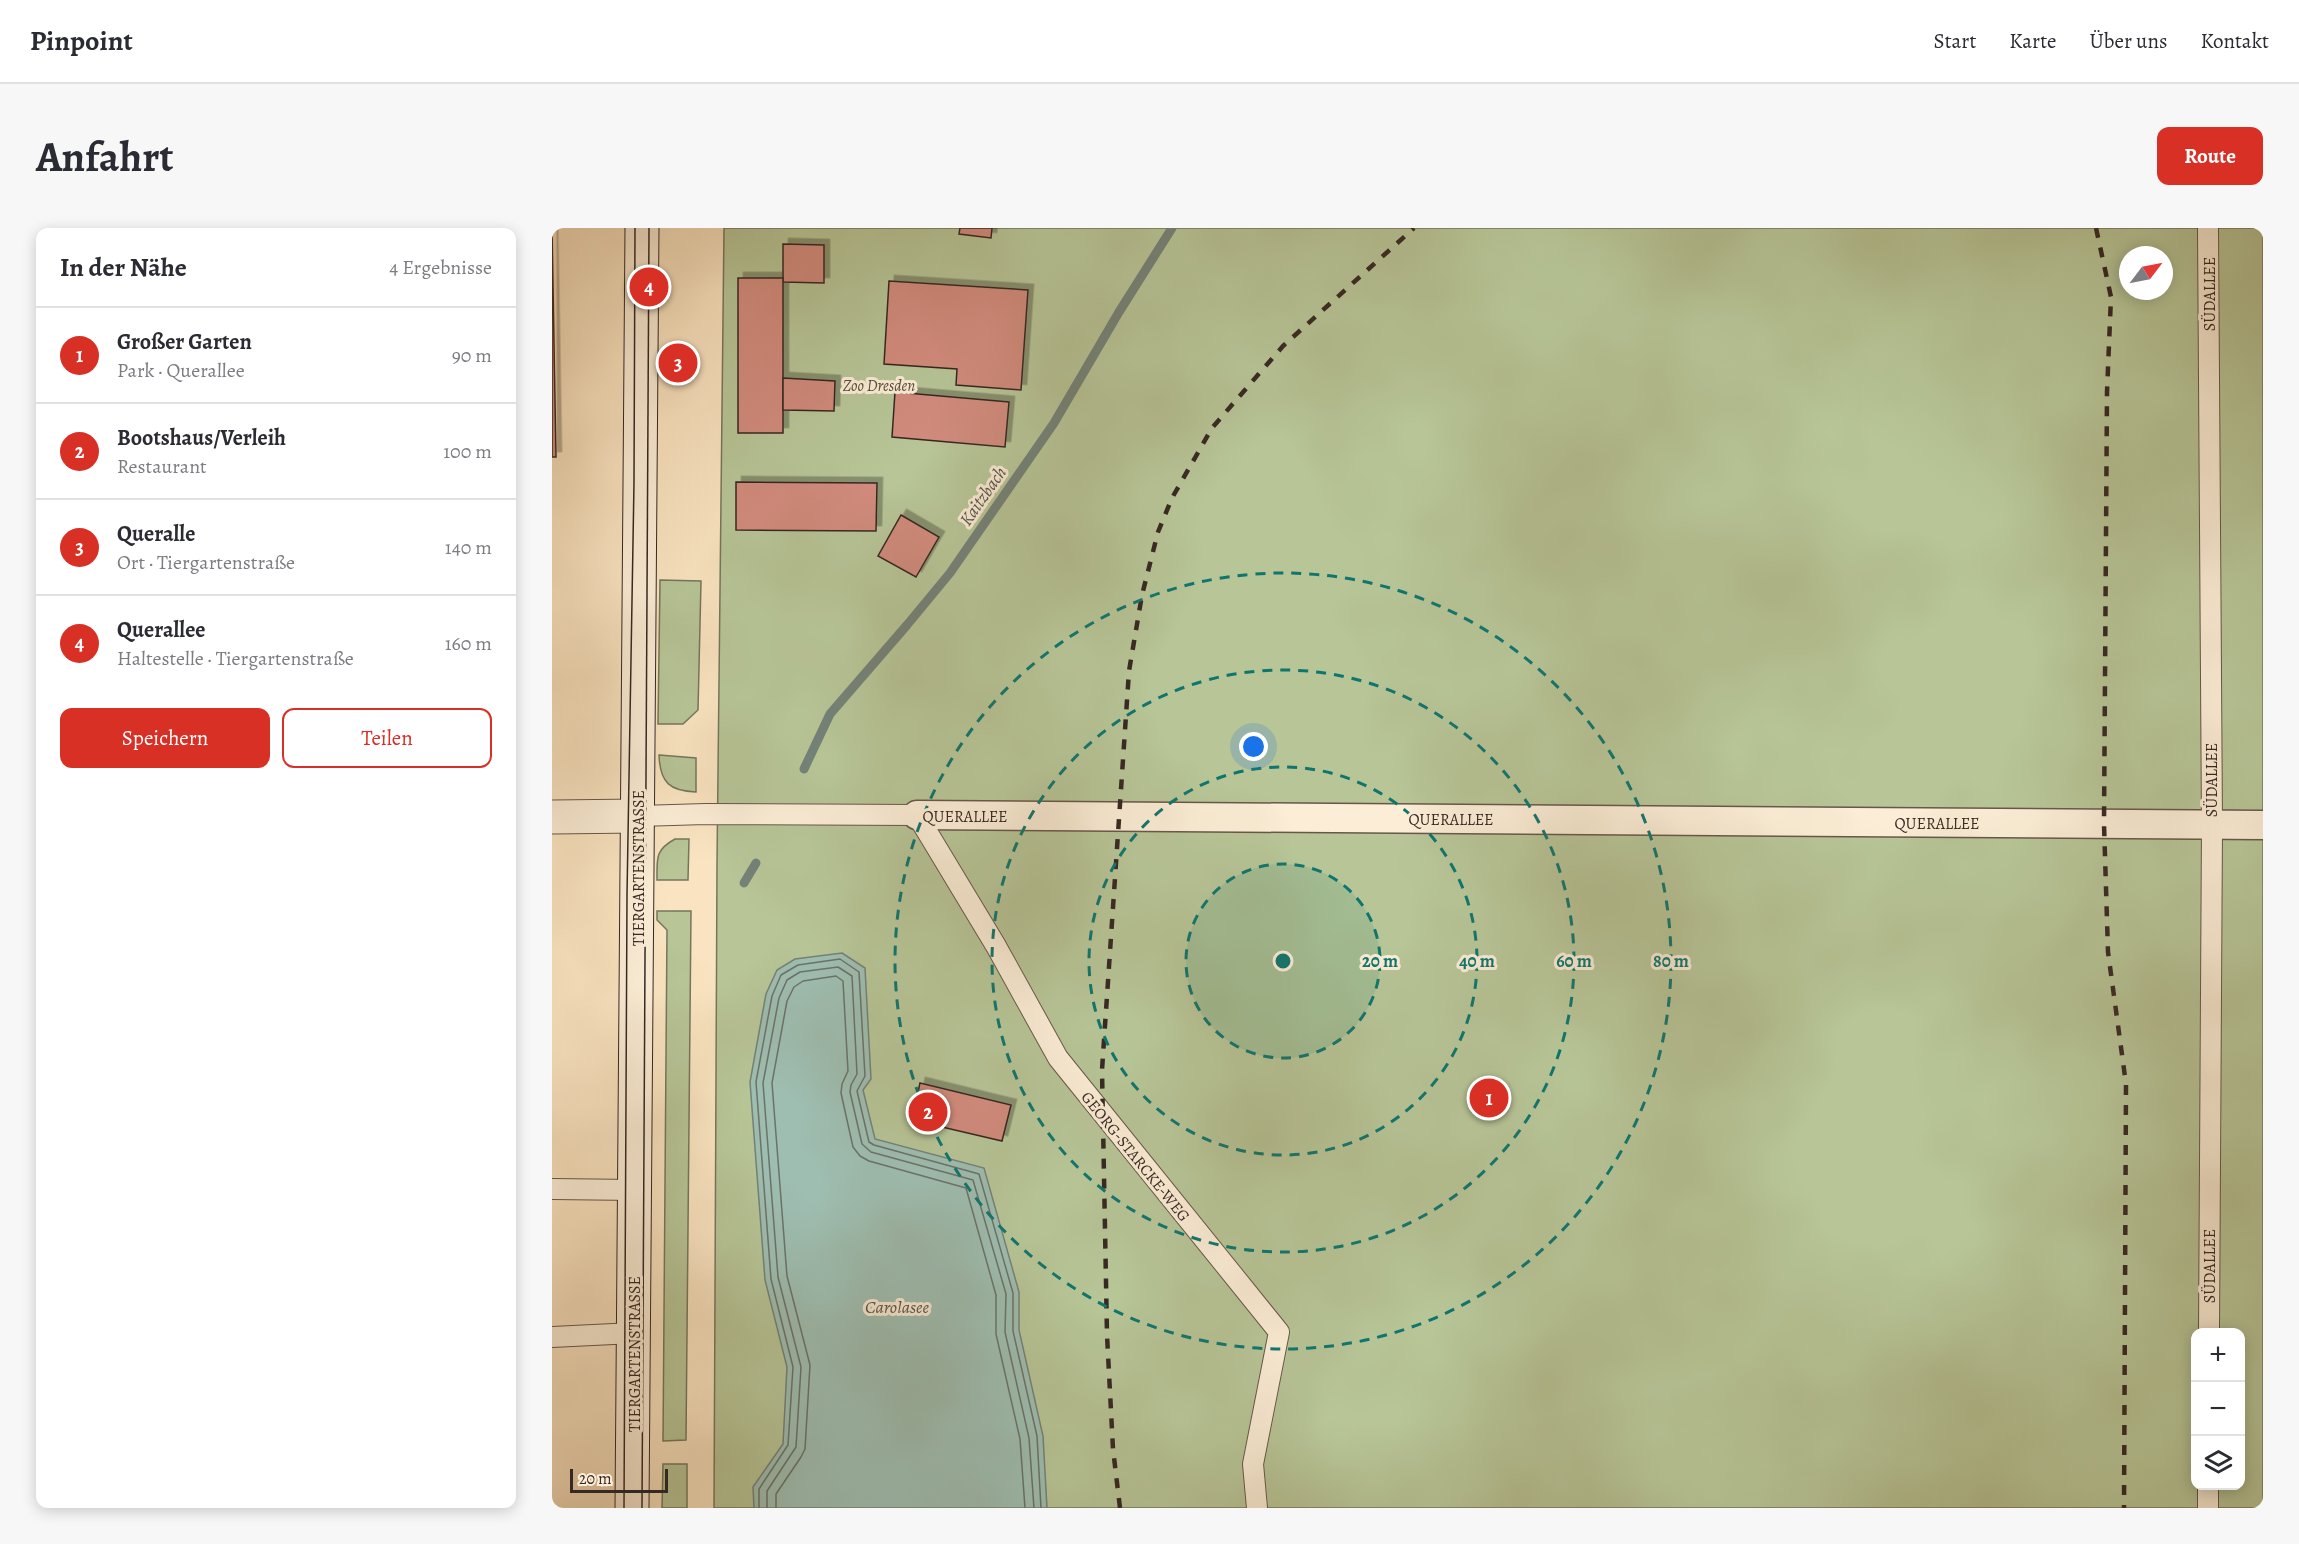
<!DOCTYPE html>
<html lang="de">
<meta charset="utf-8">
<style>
:root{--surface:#fff;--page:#f7f7f7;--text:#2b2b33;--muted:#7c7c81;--line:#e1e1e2;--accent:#d93025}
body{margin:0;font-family:Alegreya,serif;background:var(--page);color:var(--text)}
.controls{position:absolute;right:18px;bottom:18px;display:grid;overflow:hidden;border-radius:12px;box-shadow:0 3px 15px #0003}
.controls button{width:54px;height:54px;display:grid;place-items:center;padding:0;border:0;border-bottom:2px solid var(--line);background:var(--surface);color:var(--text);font:30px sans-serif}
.compass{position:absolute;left:1567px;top:18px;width:54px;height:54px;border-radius:50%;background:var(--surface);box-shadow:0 3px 15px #0003;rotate:58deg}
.scale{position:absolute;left:18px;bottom:15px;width:98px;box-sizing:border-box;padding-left:6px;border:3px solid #362823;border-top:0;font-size:16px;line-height:21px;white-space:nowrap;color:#362823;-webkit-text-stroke:4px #fbedd6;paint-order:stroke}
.you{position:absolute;left:702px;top:519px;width:21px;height:21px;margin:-15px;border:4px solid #fff;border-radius:50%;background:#1a73e8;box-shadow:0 0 0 9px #1a73e833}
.badge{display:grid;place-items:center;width:39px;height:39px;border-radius:50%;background:var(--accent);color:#fff;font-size:20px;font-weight:700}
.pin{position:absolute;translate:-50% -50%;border:3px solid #fff;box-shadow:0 2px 6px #0006}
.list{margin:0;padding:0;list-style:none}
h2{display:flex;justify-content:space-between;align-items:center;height:78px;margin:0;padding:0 24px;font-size:26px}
h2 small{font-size:20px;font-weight:400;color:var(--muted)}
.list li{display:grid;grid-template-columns:39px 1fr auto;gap:18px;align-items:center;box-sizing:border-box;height:96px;padding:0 24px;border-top:2px solid var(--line)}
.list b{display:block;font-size:22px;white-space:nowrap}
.list p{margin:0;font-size:20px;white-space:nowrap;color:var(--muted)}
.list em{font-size:20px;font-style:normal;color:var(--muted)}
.actions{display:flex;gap:12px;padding:18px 24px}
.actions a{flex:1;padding:14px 0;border:2px solid var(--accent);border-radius:12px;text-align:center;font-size:21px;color:var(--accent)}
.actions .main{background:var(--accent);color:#fff}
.icon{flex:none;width:33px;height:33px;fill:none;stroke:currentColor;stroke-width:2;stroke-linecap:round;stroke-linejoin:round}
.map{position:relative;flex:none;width:1711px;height:1280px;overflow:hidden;border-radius:12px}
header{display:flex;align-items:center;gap:36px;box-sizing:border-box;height:84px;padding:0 30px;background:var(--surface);border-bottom:2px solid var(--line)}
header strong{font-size:28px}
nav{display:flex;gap:33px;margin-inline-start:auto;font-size:21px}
.intro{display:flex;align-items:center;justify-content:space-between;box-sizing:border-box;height:144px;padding:0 36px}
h1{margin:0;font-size:42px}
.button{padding:15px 27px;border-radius:12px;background:var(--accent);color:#fff;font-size:21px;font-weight:700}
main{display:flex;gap:36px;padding:0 36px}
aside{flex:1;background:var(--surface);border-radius:12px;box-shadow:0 3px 15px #0003}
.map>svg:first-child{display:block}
.green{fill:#b7c597;stroke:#76765d;stroke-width:1.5;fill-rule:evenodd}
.water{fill:#9ebeb1;stroke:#748278;stroke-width:1.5}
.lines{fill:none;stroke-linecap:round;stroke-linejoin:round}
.shore{stroke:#6a736a;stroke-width:1.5}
.stream{stroke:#748278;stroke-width:9}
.building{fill:#d18b7d;stroke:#362823;stroke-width:1.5;filter:url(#shadow)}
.service-casing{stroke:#67574a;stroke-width:22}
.pedestrian-casing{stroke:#67574a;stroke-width:31}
.tertiary-casing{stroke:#67574a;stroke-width:35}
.secondary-casing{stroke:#362823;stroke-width:35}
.service{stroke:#fbedd6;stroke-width:20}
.pedestrian{stroke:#fbedd6;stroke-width:28}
.tertiary{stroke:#fbedd6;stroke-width:33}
.secondary{stroke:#fbedd6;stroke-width:33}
.tram{stroke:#362823;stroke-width:1.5}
.rail{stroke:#362823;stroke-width:4.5;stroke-dasharray:10 10;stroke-linecap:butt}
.ring{fill:none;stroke:#0f766e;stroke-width:3;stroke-dasharray:10 8}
.labels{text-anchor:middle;stroke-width:6;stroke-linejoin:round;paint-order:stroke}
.street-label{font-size:16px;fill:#362823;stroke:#fbedd6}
.park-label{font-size:16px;font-style:italic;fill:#564f40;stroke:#fbedd6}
.water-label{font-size:18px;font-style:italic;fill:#55554e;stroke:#fbedd6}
.centre{fill:#0f766e;stroke:#fbedd6;stroke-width:3}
.ring-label{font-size:18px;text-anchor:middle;font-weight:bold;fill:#0f766e;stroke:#fbedd6;stroke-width:6;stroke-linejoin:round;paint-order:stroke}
</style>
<header>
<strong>Pinpoint</strong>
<nav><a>Start</a><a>Karte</a><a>Über uns</a><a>Kontakt</a></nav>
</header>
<div class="intro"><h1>Anfahrt</h1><a class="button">Route</a></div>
<main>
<aside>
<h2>In der Nähe<small>4 Ergebnisse</small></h2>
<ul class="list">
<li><span class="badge">1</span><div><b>Großer Garten</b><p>Park · Querallee</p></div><em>90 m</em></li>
<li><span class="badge">2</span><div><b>Bootshaus/Verleih</b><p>Restaurant</p></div><em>100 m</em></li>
<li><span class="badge">3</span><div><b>Queralle</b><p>Ort · Tiergartenstraße</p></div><em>140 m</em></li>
<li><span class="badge">4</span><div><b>Querallee</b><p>Haltestelle · Tiergartenstraße</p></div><em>160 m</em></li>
</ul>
<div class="actions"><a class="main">Speichern</a><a>Teilen</a></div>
</aside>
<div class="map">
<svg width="1711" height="1280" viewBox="0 0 1711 1280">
<defs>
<filter id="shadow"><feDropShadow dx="5.5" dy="-5.5" stdDeviation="0" flood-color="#0004"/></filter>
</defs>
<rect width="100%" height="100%" fill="#f9e3c0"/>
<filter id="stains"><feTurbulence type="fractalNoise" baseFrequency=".00333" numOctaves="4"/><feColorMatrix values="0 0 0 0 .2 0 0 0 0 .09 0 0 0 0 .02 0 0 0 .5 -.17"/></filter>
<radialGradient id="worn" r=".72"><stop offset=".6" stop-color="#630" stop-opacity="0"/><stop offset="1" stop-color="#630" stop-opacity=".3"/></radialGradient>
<!-- green -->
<g class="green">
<path d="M172,0H1711V1280H162L165,636ZM1576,27H1612V63H1576ZM1644,1104H1688V1258H1644Z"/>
<polygon points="108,352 149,353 146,482 131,496 106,496"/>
<path d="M107,527L144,530V564C118,563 108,555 107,527Z"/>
<path d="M123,611H137L136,652H105C105,630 103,622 123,611Z"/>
<polygon points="105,683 139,683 134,1212 111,1213 115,702 105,692"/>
<polygon points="111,1236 135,1236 135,1280 110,1280"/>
</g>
<!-- water -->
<polygon class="water" points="290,725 313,740 319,851 311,862 323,911 432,940 467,1064 467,1102 491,1208 495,1280 202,1280 201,1259 231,1216 235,1139 213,1052 198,854 214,766 225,742 243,731"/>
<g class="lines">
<!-- shore -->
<g class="shore">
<polyline points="207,1280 207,1261 236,1217 241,1139 219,1051 204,854 220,768 229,747 246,737 288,731 307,744 313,848 305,863 317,914 322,917 427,946 461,1065 461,1103 485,1208 489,1280"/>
<polyline points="215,1280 215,1263 244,1219 249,1139 226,1049 211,855 227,770 235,752 248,744 286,739 300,748 305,846 299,857 298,864 310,916 319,924 421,952 454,1066 453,1104 477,1210 482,1280"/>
<polyline points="224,1280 224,1266 249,1229 253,1221 258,1137 235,1048 220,855 235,773 242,759 251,753 284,748 291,753 296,843 290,856 289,865 301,919 308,928 317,933 414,960 444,1067 444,1106 468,1211 473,1280"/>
</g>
<!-- stream -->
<g class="stream">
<polyline points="252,541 278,486 355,397 398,345 502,195 567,84 620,0"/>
<polyline points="192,655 204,635"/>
</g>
</g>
<!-- building -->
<g class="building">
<polygon points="0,0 4,229 0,229"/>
<polygon points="408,0 440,0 439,10 407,6"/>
<polygon points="231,16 272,17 272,55 231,54"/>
<rect x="186" y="50" width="45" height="155"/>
<polygon points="337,53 476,62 469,162 404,157 405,141 332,136"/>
<polygon points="123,126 130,126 129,145 123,144"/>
<polygon points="231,150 283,153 282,183 231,182"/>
<polygon points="343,164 457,174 453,219 340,209"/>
<polygon points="184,254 325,255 324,303 184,302"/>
<polygon points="349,287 387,309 364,349 326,328"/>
<polygon points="368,855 459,877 450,913 360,892"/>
</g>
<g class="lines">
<defs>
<g id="service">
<polyline points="1656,0 1660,597 1657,1104"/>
<polyline points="87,588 154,586 365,587 444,718 506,830 727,1104 701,1236 705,1280"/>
<polyline points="0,961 83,962"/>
<polyline points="0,1109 82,1105"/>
<polyline points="1656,1280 1656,1258"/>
</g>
<polyline id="pedestrian" points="365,587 1711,597"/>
<polyline id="tertiary" points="0,589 87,588"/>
<polyline id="secondary" points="80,1280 90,0"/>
</defs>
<!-- service casing -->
<use href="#service" class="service-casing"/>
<!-- pedestrian casing -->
<use href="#pedestrian" class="pedestrian-casing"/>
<!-- tertiary casing -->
<use href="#tertiary" class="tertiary-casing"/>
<!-- secondary casing -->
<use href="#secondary" class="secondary-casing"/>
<!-- service -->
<use href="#service" class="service"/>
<!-- pedestrian -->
<use href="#pedestrian" class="pedestrian"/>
<!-- tertiary -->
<use href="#tertiary" class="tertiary"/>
<!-- secondary -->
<use href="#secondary" class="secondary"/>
<!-- tram -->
<g class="tram">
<polyline points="72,1280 75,667 82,255 83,0"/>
<polyline points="90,1280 97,0"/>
</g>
<!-- rail -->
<g class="rail">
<polyline points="1544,0 1559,69 1555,164 1552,596 1556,724 1574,856 1572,1280"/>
<polyline points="568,1280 561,1221 555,1107 550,842 577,443 590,367 606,304 620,270 660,200 731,118 862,0"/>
</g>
</g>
<!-- distance rings -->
<circle cx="731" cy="733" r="97" fill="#0f766e" fill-opacity=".12"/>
<g class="ring">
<circle cx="731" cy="733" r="97"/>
<circle cx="731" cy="733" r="194"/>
<circle cx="731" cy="733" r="291"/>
<circle cx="731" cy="733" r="388"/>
</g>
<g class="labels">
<!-- street labels -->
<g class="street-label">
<text transform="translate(1657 66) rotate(-90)" y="6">SÜDALLEE</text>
<text transform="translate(1659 552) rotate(-90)" y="6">SÜDALLEE</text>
<text x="413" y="594">QUERALLEE</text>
<text x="899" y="597">QUERALLEE</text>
<text x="1385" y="601">QUERALLEE</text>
<text transform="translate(86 640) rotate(-90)" y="6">TIERGARTENSTRASSE</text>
<text transform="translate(584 928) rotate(51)" y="6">GEORG-STARCKE-WEG</text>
<text transform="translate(1657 1038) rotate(-90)" y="6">SÜDALLEE</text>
<text transform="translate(82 1126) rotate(-90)" y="6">TIERGARTENSTRASSE</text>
</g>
<!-- park labels -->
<g class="park-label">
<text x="327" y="163">Zoo Dresden</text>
</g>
<!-- water labels -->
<g class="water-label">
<text transform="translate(431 268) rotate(-55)" y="6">Kaitzbach</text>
<text x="345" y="1085">Carolasee</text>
</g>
</g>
<circle cx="731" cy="733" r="9" class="centre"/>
<g class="ring-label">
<text x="828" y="739">20 m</text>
<text x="925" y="739">40 m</text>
<text x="1022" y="739">60 m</text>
<text x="1119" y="739">80 m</text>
</g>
<rect width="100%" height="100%" filter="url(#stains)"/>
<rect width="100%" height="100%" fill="url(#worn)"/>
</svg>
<div class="controls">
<button>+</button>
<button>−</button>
<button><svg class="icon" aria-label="layers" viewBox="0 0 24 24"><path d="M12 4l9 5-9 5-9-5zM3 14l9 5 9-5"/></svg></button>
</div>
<svg class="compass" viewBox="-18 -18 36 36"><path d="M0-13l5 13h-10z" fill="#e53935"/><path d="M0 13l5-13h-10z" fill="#7c7c81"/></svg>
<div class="scale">20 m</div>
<div class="you"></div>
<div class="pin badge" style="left:937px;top:870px">1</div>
<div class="pin badge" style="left:376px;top:884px">2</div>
<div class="pin badge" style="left:126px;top:135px">3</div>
<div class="pin badge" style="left:97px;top:59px">4</div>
</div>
</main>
